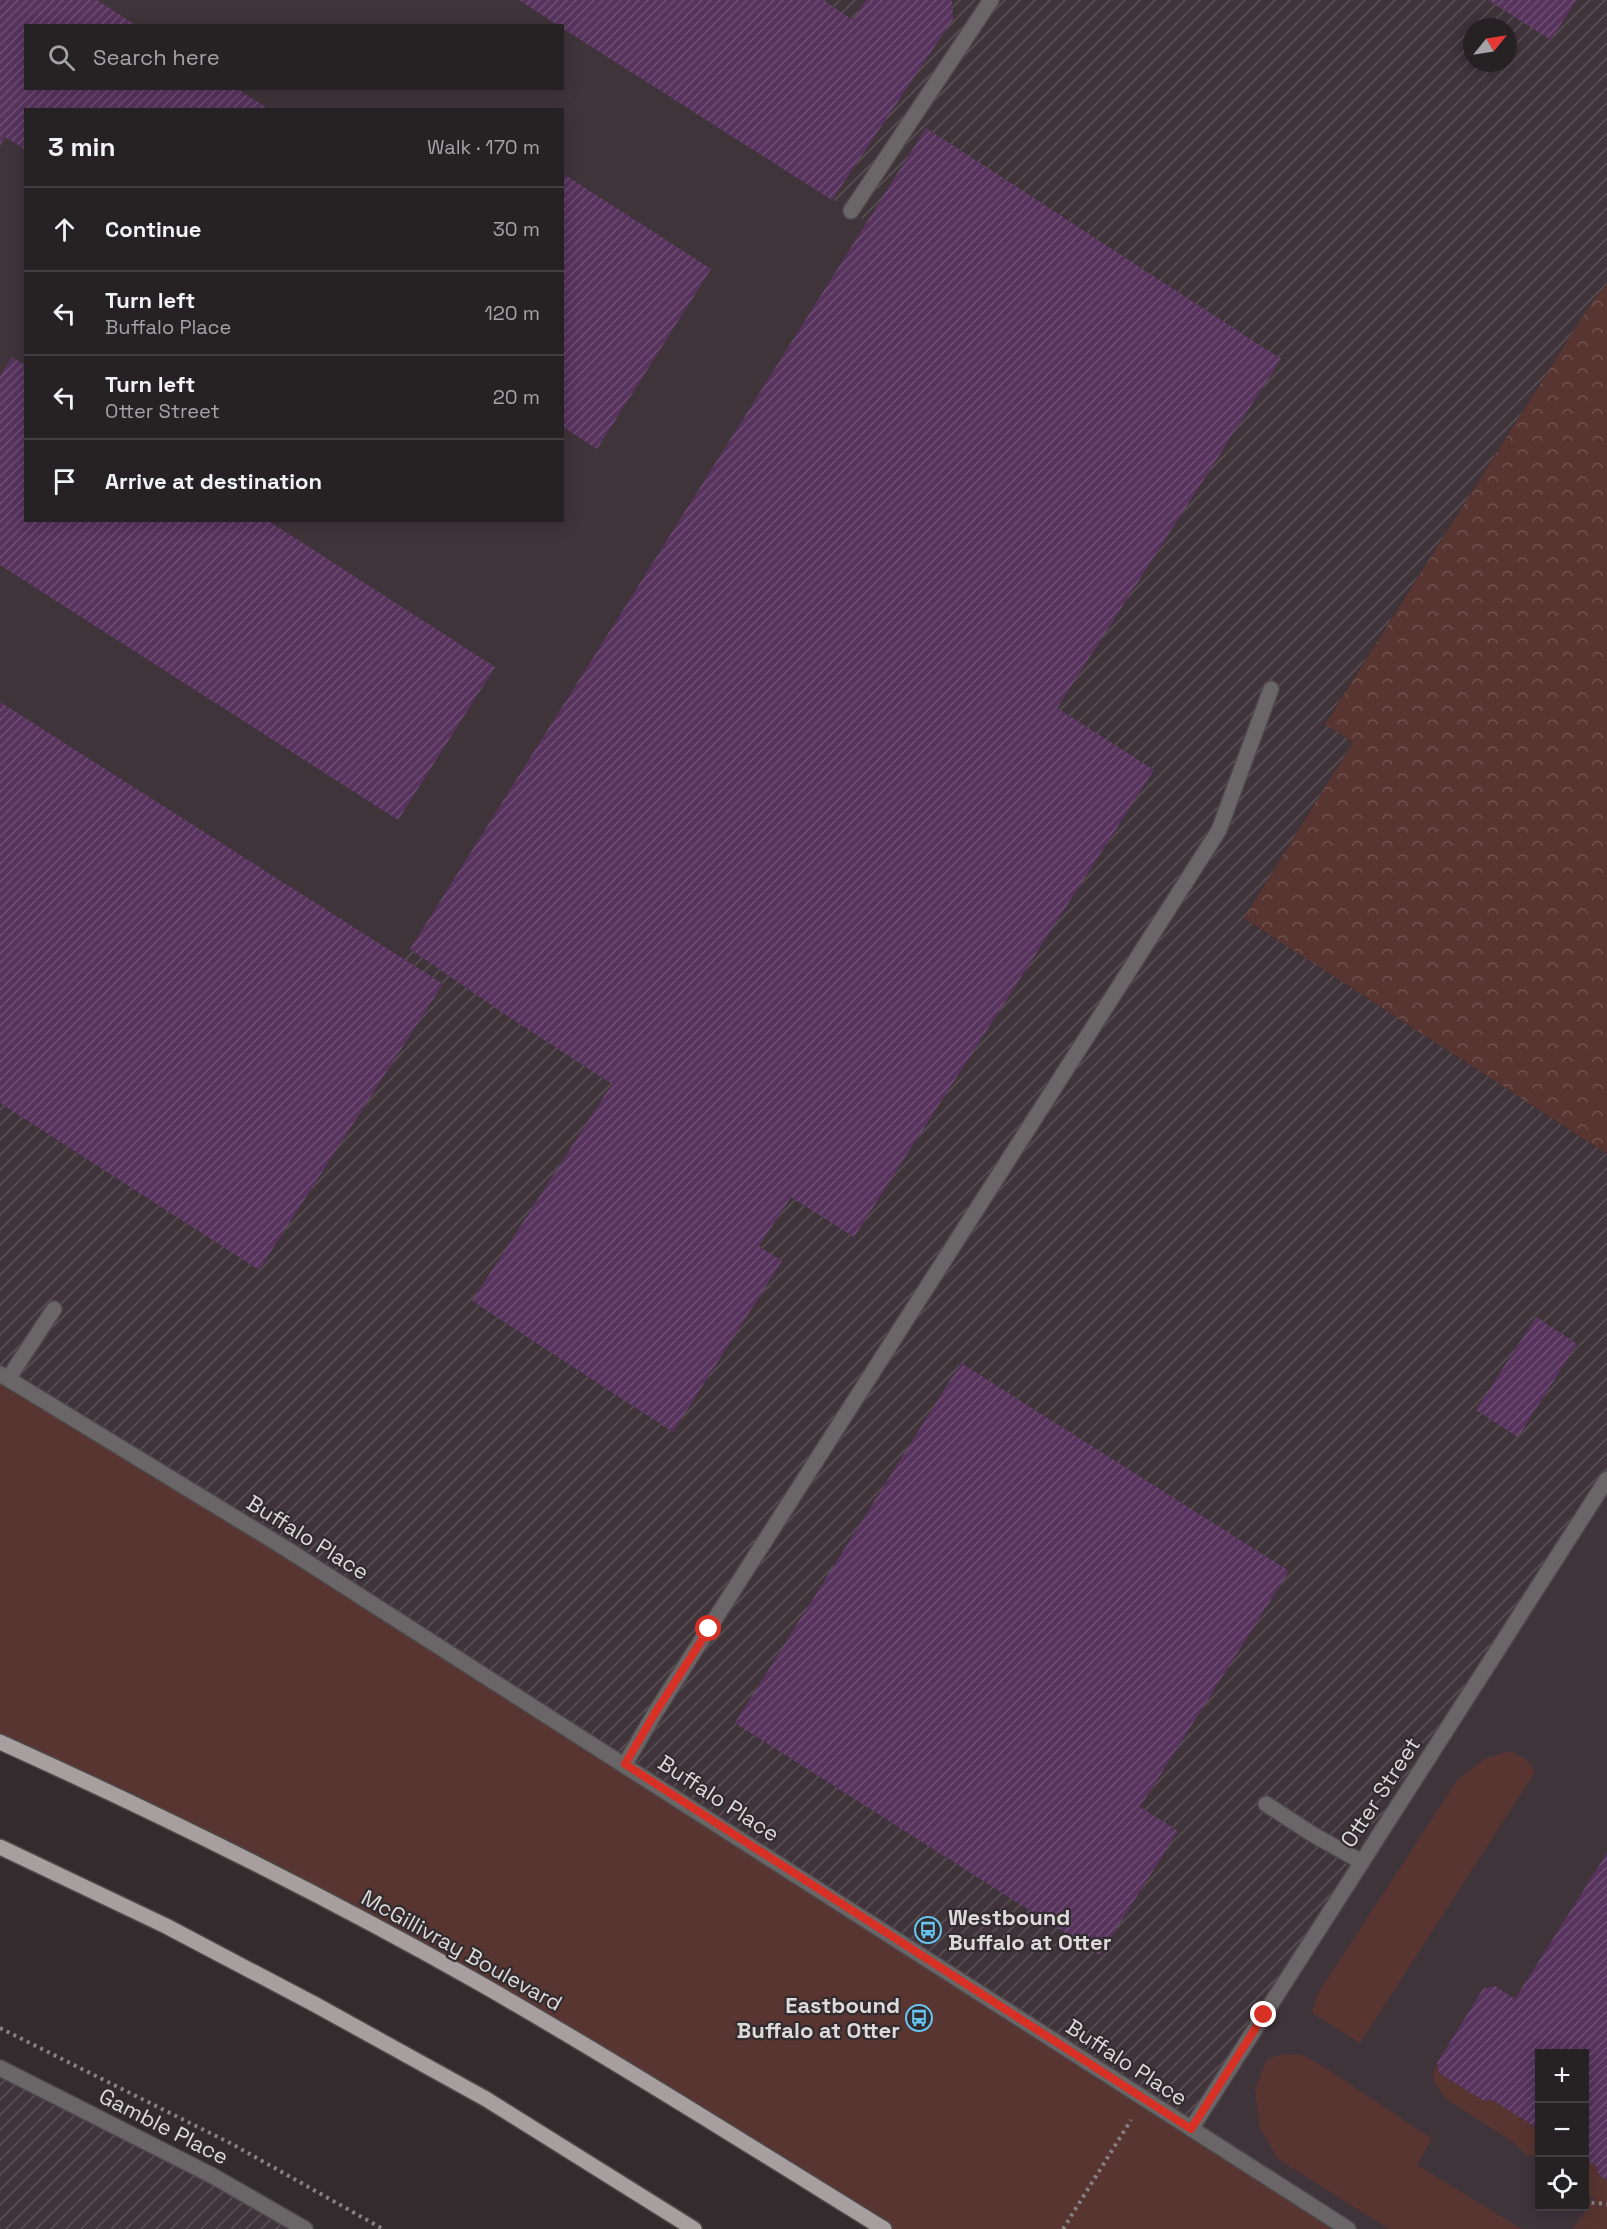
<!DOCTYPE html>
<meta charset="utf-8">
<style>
:root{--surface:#262123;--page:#2e292b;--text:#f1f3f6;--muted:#a4a3a6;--line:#423e41}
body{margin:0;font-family:"Space Grotesk",sans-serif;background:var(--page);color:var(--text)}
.controls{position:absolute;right:18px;bottom:18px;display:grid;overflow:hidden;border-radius:0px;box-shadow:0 3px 15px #0003}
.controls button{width:54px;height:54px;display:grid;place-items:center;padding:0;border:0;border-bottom:2px solid var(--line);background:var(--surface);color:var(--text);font:30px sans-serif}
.compass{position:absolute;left:1463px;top:18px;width:54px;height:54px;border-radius:50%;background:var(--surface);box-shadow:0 3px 15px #0003;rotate:60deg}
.stop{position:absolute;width:18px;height:18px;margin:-14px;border:4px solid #d93025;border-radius:50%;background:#fff}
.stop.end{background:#d93025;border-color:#fff;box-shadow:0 2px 6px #0008}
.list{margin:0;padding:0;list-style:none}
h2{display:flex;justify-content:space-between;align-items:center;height:78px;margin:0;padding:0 24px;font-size:26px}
h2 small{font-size:20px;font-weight:400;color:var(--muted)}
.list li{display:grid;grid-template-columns:39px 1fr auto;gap:18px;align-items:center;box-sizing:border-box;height:84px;padding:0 24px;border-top:2px solid var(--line)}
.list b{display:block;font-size:22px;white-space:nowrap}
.list p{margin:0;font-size:20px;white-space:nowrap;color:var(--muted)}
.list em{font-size:20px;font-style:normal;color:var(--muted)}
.icon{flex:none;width:33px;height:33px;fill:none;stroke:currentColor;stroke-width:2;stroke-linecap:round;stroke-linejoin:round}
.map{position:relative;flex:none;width:1607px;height:2229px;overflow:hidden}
.search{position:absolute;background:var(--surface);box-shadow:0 3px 15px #0003;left:24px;top:24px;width:540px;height:66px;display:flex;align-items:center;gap:15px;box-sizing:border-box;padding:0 21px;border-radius:0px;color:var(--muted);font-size:22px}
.panel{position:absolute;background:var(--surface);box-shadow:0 3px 15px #0003;left:24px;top:108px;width:540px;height:414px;border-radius:0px}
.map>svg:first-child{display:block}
.built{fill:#40343b;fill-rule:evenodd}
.industrial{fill:url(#industrial-furrows);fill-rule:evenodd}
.green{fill:#583531}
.park{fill:url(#park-crowns)}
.building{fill:url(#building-hatch)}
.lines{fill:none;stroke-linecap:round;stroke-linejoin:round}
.minor-casing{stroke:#4e484b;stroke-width:18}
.major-casing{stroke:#4e484b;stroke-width:18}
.path{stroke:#878284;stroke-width:4;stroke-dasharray:3 4.5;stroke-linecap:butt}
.minor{stroke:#6a6667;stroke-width:15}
.major{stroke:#a69e9f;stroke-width:15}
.route{stroke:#d93025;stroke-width:8}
.labels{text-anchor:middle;stroke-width:4.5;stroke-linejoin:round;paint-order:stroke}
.street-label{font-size:22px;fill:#dedadc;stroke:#322c2f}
.poi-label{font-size:22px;font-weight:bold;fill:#dedadc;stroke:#322c2f;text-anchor:start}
</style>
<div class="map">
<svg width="1607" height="2229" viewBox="0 0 1607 2229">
<defs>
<pattern id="industrial-furrows" width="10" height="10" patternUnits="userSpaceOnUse" patternTransform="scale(1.5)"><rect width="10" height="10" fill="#40343b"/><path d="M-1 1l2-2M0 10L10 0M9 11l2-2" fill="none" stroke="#5b5157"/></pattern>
<pattern id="park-crowns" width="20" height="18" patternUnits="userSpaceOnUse" patternTransform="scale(1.5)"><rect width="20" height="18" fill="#583531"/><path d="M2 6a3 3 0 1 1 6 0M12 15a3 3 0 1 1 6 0" fill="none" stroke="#70524e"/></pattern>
<pattern id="building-hatch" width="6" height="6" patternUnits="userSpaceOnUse" patternTransform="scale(1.5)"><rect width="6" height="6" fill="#57335e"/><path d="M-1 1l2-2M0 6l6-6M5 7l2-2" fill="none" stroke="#6f5074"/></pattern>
</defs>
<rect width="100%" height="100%" fill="#322c2f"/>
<!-- built -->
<g class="built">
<path d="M0,0H519L559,25L26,26V88H562L563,28L867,222L404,959L0,702ZM26,110H562V520H26Z"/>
<path d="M1607,1477V2229H1348L1191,2129ZM1540,2054H1584V2206H1540Z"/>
</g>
<!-- industrial -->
<g class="industrial">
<path d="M519,0H1607V283L1588,308L1325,723L1353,742L1244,918L1607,1154V1477L1191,2129L0,1374V702L404,959L867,222L563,28L562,26ZM1472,27H1508V63H1472Z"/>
<polygon points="0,2068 305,2229 0,2229"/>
</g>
<!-- green -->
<g class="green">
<polygon points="0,1374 1348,2229 884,2229 479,1983 0,1742"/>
<polygon points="1510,1751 1527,1760 1535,1772 1360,2043 1312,2013 1317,1995 1458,1779 1485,1759"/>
<polygon points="1284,2054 1302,2055 1324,2067 1432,2139 1417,2165 1522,2229 1389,2229 1278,2159 1260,2128 1255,2089 1267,2059"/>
<polygon points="1437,2063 1439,2073 1484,2101 1491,2099 1539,2130 1539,2155 1527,2156 1513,2142 1446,2099 1435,2083 1433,2074"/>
<polygon points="1585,2158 1597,2167 1599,2175 1607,2180 1607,2229 1573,2229 1594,2198 1586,2195 1585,2189"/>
</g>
<!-- park -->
<polygon class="park" points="1607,283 1607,1154 1244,918 1353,742 1325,724 1588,308"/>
<!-- building -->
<g class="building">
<polygon points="0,0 97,0 137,26 26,26 26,88 236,88 270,110 26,110 26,150 5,137 0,146"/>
<polygon points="519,0 823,0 853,20 866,0 952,0 953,19 832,200 562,28 562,26 559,26"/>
<polygon points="1488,0 1576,0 1551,40"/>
<polygon points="926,128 1281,359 1057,708 1154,770 854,1237 791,1197 759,1246 782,1261 673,1432 472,1301 612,1084 512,1019 410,949"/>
<polygon points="562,173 711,269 597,449 562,426"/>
<polygon points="12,357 26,366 26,520 267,520 495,667 398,820 0,565 0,376"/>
<polygon points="0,702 443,984 259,1270 0,1103"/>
<polygon points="1536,1317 1577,1344 1518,1437 1476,1410"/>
<polygon points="961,1363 1289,1571 1140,1807 1178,1831 1100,1955 735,1723"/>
<polygon points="1607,1853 1607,2180 1599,2175 1597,2167 1584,2158 1584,2054 1540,2054 1540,2130 1491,2099 1484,2101 1439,2073 1437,2063 1483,1989 1495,1986 1515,1999"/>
</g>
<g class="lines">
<defs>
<g id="minor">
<polyline points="851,211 991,0"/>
<polyline points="0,1374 285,1548 1348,2229"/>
<polyline points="8,1379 54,1309"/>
<polyline points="625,1764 655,1713 1219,830 1271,689"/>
<polyline points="1266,1804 1312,1834 1362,1862"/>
<polyline points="0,2068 213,2176 305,2229"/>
<polyline points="1191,2129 1607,1479"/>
</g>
<g id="major">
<path d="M0,1742C164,1816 324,1895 481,1984C617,2062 750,2146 884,2229"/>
<polyline points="0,1847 166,1926 316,2005 486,2099 694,2229"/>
</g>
</defs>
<!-- minor casing -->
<use href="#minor" class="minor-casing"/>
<!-- major casing -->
<use href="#major" class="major-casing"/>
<!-- path -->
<g class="path">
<polyline points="0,2028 232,2144 383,2229"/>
<polyline points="1584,2202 1607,2204"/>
<polyline points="1063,2229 1131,2120"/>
</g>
<!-- minor -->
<use href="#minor" class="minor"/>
<!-- major -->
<use href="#major" class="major"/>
</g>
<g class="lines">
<!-- route -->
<polyline class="route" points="709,1629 655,1713 625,1764 1191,2129 1264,2015"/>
</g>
<!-- icons -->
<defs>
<symbol id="bus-ring" viewBox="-11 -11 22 22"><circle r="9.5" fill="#322c2f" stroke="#68c4f0" stroke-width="1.5"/><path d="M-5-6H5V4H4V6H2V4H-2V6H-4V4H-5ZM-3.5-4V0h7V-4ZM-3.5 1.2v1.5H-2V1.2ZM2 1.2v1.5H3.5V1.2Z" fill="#68c4f0"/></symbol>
</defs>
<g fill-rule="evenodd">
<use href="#bus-ring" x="913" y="1915" width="30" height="30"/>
<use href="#bus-ring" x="904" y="2003" width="30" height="30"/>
</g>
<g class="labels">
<!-- street labels -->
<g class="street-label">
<text transform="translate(308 1537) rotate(32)" y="8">Buffalo Place</text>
<text transform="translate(1380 1792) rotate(-57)" y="8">Otter Street</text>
<text transform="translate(719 1798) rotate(33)" y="8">Buffalo Place</text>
<text transform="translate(462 1950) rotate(29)" y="8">McGillivray Boulevard</text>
<text transform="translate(1127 2062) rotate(33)" y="8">Buffalo Place</text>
<text transform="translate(164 2126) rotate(27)" y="8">Gamble Place</text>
</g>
<!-- poi labels -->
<g class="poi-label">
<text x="948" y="1925">Westbound<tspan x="948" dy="25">Buffalo at Otter</tspan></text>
<text x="900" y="2013" text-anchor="end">Eastbound<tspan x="900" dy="25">Buffalo at Otter</tspan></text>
</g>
</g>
</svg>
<div class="controls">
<button>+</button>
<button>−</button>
<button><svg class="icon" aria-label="locate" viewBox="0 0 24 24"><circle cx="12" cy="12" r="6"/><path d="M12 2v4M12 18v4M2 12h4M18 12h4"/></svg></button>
</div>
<svg class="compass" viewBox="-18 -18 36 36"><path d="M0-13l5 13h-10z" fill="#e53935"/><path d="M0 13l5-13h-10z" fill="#a4a3a6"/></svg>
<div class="stop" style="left:709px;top:1629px"></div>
<div class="stop end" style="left:1264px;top:2015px"></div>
<div class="search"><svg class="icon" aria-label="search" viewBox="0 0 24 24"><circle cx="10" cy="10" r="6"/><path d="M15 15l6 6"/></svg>Search here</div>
<section class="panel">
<h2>3 min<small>Walk · 170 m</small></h2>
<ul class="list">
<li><svg class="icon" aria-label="ahead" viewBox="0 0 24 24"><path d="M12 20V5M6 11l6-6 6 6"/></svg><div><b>Continue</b></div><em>30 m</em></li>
<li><svg class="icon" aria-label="left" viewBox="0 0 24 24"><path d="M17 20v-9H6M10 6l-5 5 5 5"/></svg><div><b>Turn left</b><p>Buffalo Place</p></div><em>120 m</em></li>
<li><svg class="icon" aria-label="left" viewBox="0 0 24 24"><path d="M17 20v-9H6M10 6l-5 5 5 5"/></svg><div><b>Turn left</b><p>Otter Street</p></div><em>20 m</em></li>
<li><svg class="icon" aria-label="arrive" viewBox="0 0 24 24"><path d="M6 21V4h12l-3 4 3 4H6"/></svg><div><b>Arrive at destination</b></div></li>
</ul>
</section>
</div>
